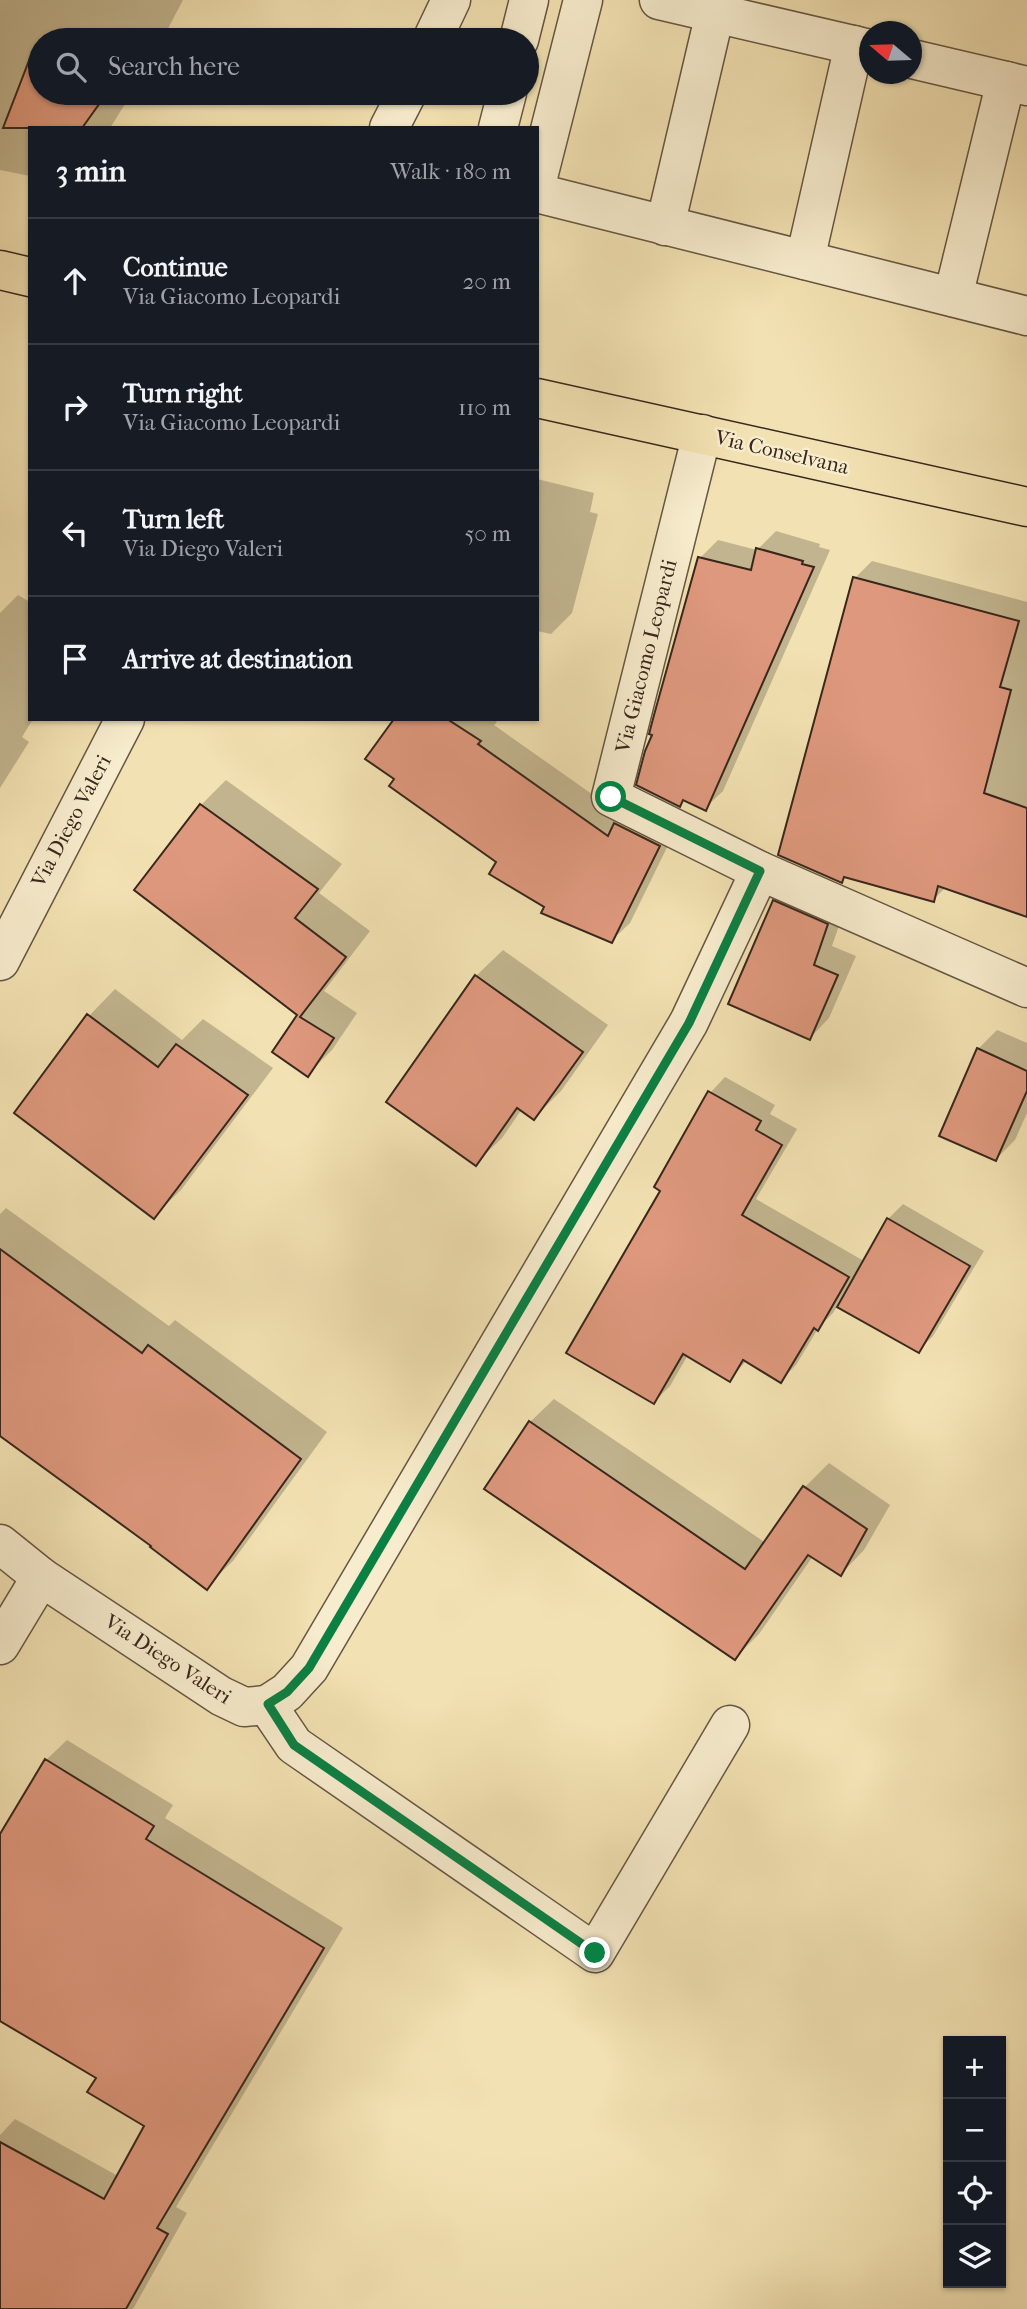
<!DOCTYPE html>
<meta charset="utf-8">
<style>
:root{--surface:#171b24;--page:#242831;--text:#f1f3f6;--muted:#9ea1a6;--line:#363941}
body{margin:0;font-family:"IM FELL French Canon",serif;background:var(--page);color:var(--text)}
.controls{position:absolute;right:21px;bottom:21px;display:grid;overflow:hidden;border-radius:0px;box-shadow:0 2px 5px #0004}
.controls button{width:63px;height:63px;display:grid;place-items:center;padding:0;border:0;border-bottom:2px solid var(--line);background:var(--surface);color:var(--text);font:35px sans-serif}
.compass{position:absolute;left:859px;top:21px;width:63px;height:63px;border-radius:50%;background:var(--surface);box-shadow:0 2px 5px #0004;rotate:289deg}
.stop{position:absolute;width:21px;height:21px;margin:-16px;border:5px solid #0b8043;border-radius:50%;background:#fff}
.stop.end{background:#0b8043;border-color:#fff;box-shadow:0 2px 7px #0008}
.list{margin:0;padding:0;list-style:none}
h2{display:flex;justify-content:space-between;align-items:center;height:91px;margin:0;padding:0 28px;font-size:30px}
h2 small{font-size:23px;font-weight:400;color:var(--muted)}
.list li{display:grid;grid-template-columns:46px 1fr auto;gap:21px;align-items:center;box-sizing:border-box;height:126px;padding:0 28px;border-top:2px solid var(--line)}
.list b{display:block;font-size:26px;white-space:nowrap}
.list p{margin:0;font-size:23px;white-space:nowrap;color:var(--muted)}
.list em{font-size:23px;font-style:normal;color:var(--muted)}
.icon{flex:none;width:38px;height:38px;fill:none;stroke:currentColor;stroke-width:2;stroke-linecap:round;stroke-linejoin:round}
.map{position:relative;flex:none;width:1027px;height:2309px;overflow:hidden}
.search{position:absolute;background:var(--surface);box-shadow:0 2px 5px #0004;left:28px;top:28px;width:511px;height:77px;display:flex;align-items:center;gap:18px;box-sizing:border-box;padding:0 24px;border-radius:38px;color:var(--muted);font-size:26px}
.panel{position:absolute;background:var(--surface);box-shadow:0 2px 5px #0004;left:28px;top:126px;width:511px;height:595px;border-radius:0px}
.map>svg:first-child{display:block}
.shadow{fill:#0003}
.building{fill:#de987d;stroke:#38271c;stroke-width:2}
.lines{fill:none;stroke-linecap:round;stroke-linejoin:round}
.minor-casing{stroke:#665642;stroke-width:41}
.major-casing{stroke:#38271c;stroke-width:41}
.minor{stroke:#f7eccd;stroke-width:38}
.major{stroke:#f2e1b2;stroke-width:38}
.route{stroke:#0b8043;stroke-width:9}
.labels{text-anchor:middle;stroke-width:5;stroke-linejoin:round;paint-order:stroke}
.street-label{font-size:21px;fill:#38271c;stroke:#f7eccd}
</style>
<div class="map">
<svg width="1027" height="2309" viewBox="0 0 1027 2309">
<rect width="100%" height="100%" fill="#f2e1b2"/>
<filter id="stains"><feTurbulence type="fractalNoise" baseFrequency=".00286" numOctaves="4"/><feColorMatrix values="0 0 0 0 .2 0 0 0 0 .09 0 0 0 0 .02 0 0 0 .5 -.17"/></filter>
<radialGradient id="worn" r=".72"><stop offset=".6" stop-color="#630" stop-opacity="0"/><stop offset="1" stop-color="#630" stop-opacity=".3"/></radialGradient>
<!-- shadow -->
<g class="shadow">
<polygon points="0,0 183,0 162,40 40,40 40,93 132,93 110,128 30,128 30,176 0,170"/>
<polygon points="537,479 594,493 590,512 598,514 572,613 551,634 537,631"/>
<polygon points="776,531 820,544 819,547 830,550 723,791 705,808 685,799 679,805 654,734 700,558 718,540 757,550"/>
<polygon points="872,561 1027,602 1027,915 946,887 933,900 847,876 841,881 855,578"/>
<polygon points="18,595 30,602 30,719 33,719 22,737 29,742 0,788 0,613"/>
<polygon points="396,719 493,719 497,722 494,725 623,816 677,827 630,923 611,941 546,906 498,862 397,779"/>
<polygon points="226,780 342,864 319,893 370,931 324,991 357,1013 332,1050 307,1075 299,1014 201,805"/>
<polygon points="793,882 846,905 832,946 856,956 829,1018 810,1038 774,901"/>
<polygon points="503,950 608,1025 561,1091 534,1118 522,1109 502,1138 475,1164 476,976"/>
<polygon points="115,989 182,1040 203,1019 273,1068 181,1190 154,1216 89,1016"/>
<polygon points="997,1030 1027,1043 1027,1113 1015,1140 996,1159 978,1049"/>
<polygon points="725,1077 775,1105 770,1114 797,1129 756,1199 864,1261 888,1219 903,1204 984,1251 933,1336 918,1351 838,1305 833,1313 819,1327 796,1365 781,1380 747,1360 729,1380 688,1355 670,1386 654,1402 662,1190 710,1093"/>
<polygon points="6,1208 169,1326 175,1320 327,1432 233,1561 206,1587 0,1431 0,1214"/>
<polygon points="554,1399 766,1543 805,1487 829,1463 890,1505 864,1550 841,1574 813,1556 759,1634 735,1658 530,1422"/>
<polygon points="67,1740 173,1805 165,1818 343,1928 176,2207 187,2213 133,2309 0,2309 0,2135 15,2119 118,2176 146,2125 98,2078 0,2019 0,1837 46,1760"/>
</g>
<!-- building -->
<g class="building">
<polygon points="30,58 40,64 40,93 90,93 102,100 82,128 3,128"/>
<polygon points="756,548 803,561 802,564 814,567 706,811 683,800 680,807 636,785 645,751 652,735 649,734 654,715 698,557 751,570"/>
<polygon points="853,577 1019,621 1000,687 1011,690 984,793 1027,808 1027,917 938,886 934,902 844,877 842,883 778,855"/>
<polygon points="394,719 447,719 481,741 478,744 608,836 614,823 660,846 612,943 541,913 544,907 489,874 496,862 389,786 394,779 365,759"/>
<polygon points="200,804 318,889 295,918 346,957 300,1017 334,1038 308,1077 272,1052 297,1015 134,890"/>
<polygon points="773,900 828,924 814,965 838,975 810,1040 728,1004"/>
<polygon points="475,975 583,1052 534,1120 517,1108 476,1166 386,1102"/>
<polygon points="87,1014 158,1067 176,1044 248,1095 154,1219 14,1113"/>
<polygon points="977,1048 1027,1071 1027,1091 996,1161 939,1136"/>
<polygon points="708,1091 761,1121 756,1130 782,1145 742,1215 849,1277 818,1331 814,1328 781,1383 743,1360 730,1382 683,1354 654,1404 566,1353 660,1191 654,1187"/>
<polygon points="887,1218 970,1266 919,1353 837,1307"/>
<polygon points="0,1249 142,1353 148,1345 301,1459 207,1590 150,1547 151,1546 0,1436"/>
<polygon points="529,1421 745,1569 803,1486 867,1529 841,1576 808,1555 735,1660 484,1489"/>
<polygon points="45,1759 154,1826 146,1839 324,1948 157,2228 168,2234 126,2309 0,2309 0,2142 104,2199 144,2126 87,2092 96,2078 0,2021 0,1834"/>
</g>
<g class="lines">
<defs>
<g id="minor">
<polyline points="659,0 870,49"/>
<polyline points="432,40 451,0"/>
<polyline points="519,40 529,0"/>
<polyline points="912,59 1027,86"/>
<polyline points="389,128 407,93"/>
<polyline points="498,128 507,93"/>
<polyline points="537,181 583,0"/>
<polyline points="537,193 1027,316"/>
<polyline points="665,226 715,13"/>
<polyline points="805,260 854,45"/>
<polyline points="953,297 1006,81"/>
<polyline points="760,871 1027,988"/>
<polyline points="0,961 125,719"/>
<polyline points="0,1544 41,1577 221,1696 244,1707 267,1705 294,1745 595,1953 730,1725"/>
<polyline points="0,1645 41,1577"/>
<polyline points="267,1705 287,1692 309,1668 689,1022 760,871 611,797 702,434"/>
</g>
<g id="major">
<polyline points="0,270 30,277"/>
<polyline points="537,398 1027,507"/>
</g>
</defs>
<!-- minor casing -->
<use href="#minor" class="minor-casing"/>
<!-- major casing -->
<use href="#major" class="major-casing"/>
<!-- minor -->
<use href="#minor" class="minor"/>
<!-- major -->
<use href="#major" class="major"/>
</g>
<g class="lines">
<!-- route -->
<polyline class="route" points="595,1953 294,1745 268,1704 287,1692 309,1668 689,1023 760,871 611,797"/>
</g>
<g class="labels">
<!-- street labels -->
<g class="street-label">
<text transform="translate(782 452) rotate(13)" y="7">Via Conselvana</text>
<text transform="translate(646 656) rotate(-76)" y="7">Via Giacomo Leopardi</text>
<text transform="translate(71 821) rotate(-62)" y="7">Via Diego Valeri</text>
<text transform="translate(168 1659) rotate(33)" y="7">Via Diego Valeri</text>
</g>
</g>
<rect width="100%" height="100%" filter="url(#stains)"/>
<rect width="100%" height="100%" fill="url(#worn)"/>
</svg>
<div class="controls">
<button>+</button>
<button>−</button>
<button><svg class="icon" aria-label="locate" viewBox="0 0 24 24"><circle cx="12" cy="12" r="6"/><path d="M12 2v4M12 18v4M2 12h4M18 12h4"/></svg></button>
<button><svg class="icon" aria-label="layers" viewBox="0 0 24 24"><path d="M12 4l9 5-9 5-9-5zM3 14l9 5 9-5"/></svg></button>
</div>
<svg class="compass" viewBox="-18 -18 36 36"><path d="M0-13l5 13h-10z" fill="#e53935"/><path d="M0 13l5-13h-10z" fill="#9ea1a6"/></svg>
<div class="stop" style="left:611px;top:797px"></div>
<div class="stop end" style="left:595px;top:1953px"></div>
<div class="search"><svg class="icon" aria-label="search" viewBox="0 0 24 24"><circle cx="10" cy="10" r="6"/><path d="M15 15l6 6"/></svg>Search here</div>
<section class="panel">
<h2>3 min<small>Walk · 180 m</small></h2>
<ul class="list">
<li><svg class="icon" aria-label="ahead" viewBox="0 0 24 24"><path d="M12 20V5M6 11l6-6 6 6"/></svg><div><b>Continue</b><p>Via Giacomo Leopardi</p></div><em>20 m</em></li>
<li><svg class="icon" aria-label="right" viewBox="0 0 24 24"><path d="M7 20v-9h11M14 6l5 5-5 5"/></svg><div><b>Turn right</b><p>Via Giacomo Leopardi</p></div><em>110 m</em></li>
<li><svg class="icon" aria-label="left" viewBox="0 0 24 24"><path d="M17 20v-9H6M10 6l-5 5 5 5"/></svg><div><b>Turn left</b><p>Via Diego Valeri</p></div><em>50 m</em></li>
<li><svg class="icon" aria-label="arrive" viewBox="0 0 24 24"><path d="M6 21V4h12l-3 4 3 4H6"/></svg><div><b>Arrive at destination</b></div></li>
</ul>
</section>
</div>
